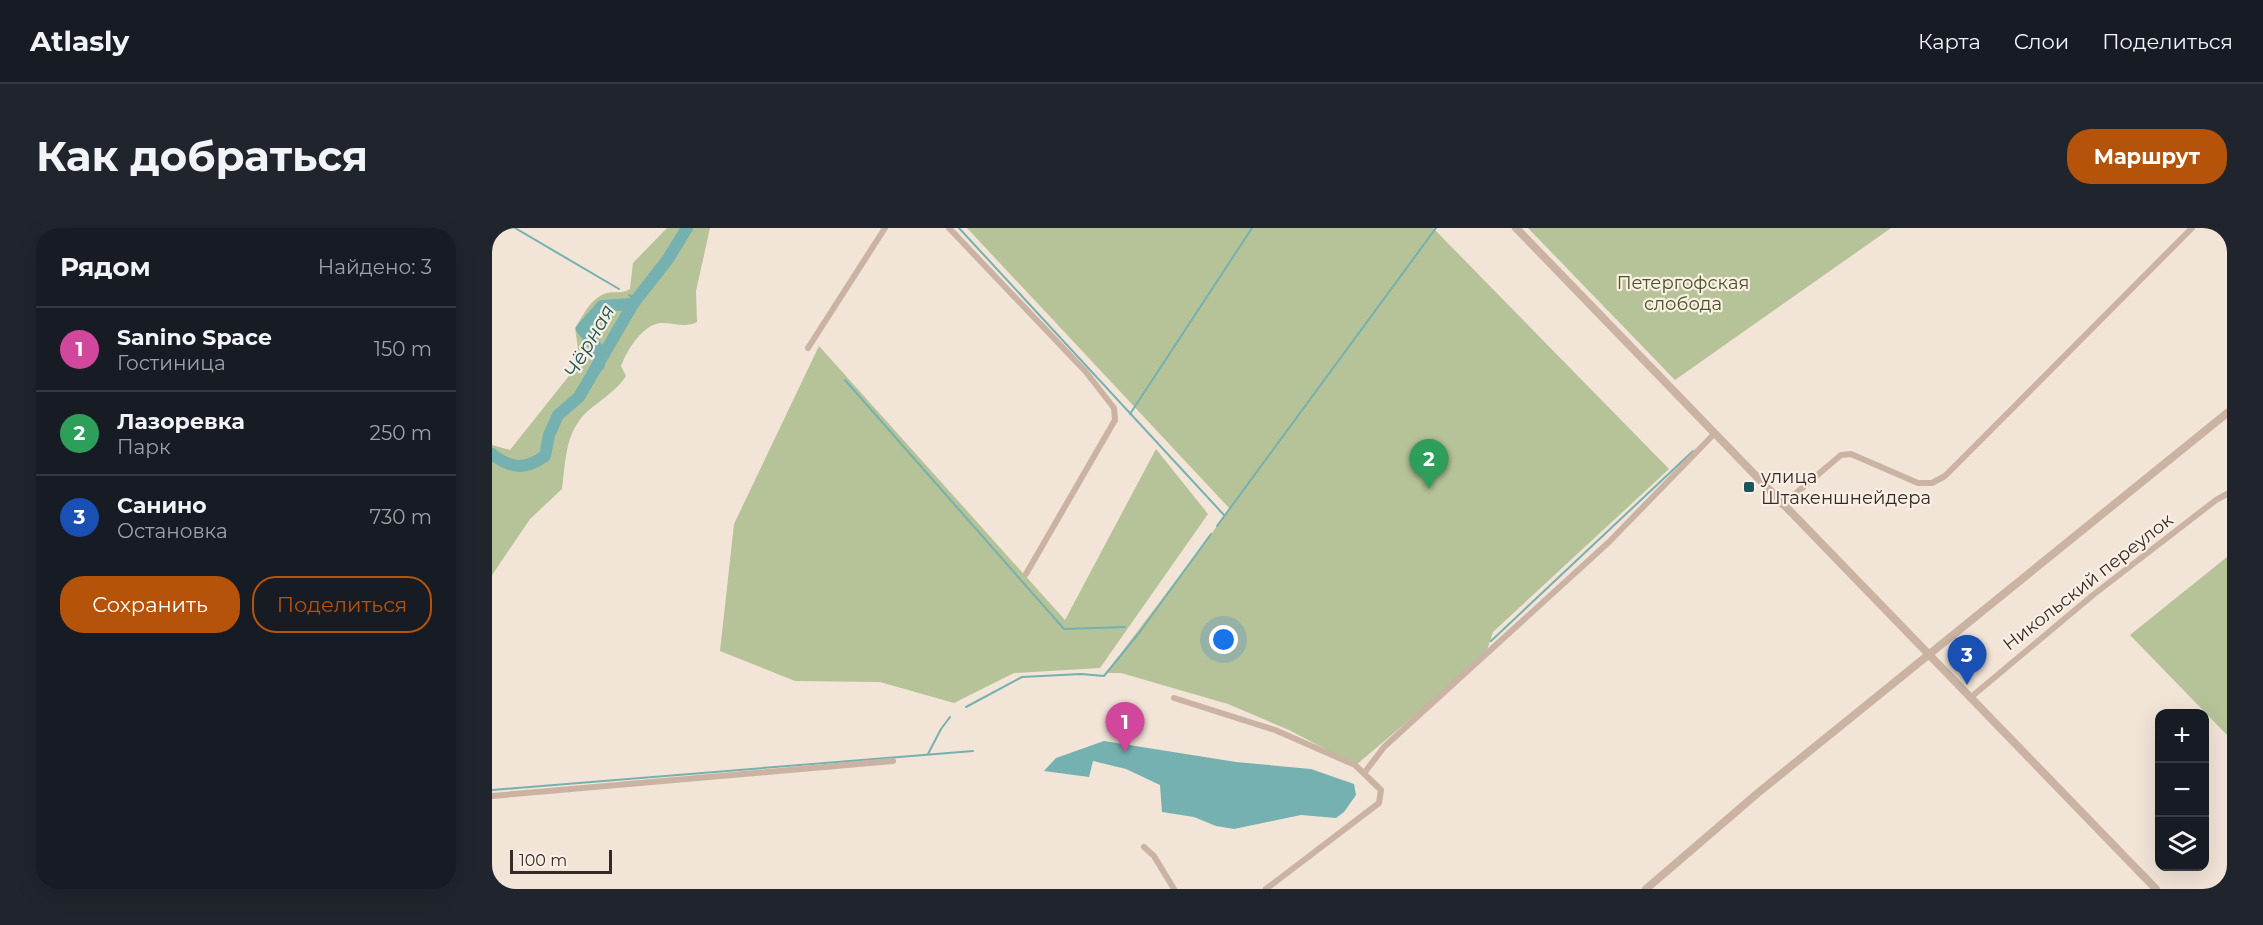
<!DOCTYPE html>
<html lang="ru">
<meta charset="utf-8">
<style>
:root{--surface:#171b24;--page:#20242c;--text:#f1f3f6;--muted:#9ea1a6;--line:#363941;--accent:#b45309}
body{margin:0;font-family:Montserrat,sans-serif;background:var(--page);color:var(--text)}
.controls{position:absolute;right:18px;bottom:18px;display:grid;overflow:hidden;border-radius:12px;box-shadow:0 6px 24px #0002}
.controls button{width:54px;height:54px;display:grid;place-items:center;padding:0;border:0;border-bottom:2px solid var(--line);background:var(--surface);color:var(--text);font:30px sans-serif}
.scale{position:absolute;left:18px;bottom:15px;width:102px;box-sizing:border-box;padding-left:6px;border:3px solid #352a25;border-top:0;font-size:16px;line-height:21px;white-space:nowrap;color:#352a25;-webkit-text-stroke:4px #faefe4;paint-order:stroke}
.you{position:absolute;left:732px;top:412px;width:21px;height:21px;margin:-15px;border:4px solid #fff;border-radius:50%;background:#1a73e8;box-shadow:0 0 0 9px #1a73e833}
.badge{display:grid;place-items:center;width:39px;height:39px;border-radius:50%;background:var(--accent);color:#fff;font-size:20px;font-weight:700}
.pin{position:absolute;translate:-50% -50px;filter:drop-shadow(0 2px 3px #0008)}
.pin::after{content:'';position:absolute;top:32px;width:21px;height:18px;background:inherit;clip-path:polygon(0 0,100% 0,50% 100%)}
.list{margin:0;padding:0;list-style:none}
h2{display:flex;justify-content:space-between;align-items:center;height:78px;margin:0;padding:0 24px;font-size:26px}
h2 small{font-size:20px;font-weight:400;color:var(--muted)}
.list li{display:grid;grid-template-columns:39px 1fr auto;gap:18px;align-items:center;box-sizing:border-box;height:84px;padding:0 24px;border-top:2px solid var(--line)}
.list b{display:block;font-size:22px;white-space:nowrap}
.list p{margin:0;font-size:20px;white-space:nowrap;color:var(--muted)}
.list em{font-size:20px;font-style:normal;color:var(--muted)}
.actions{display:flex;gap:12px;padding:18px 24px}
.actions a{flex:1;padding:14px 0;border:2px solid var(--accent);border-radius:24px;text-align:center;font-size:21px;color:var(--accent)}
.actions .main{background:var(--accent);color:#fff}
.icon{flex:none;width:33px;height:33px;fill:none;stroke:currentColor;stroke-width:2;stroke-linecap:round;stroke-linejoin:round}
.map{position:relative;flex:none;width:1735px;height:661px;overflow:hidden;border-radius:24px}
header{display:flex;align-items:center;gap:36px;box-sizing:border-box;height:84px;padding:0 30px;background:var(--surface);border-bottom:2px solid var(--line)}
header strong{font-size:28px}
nav{display:flex;gap:33px;margin-inline-start:auto;font-size:21px}
.intro{display:flex;align-items:center;justify-content:space-between;box-sizing:border-box;height:144px;padding:0 36px}
h1{margin:0;font-size:42px}
.button{padding:15px 27px;border-radius:24px;background:var(--accent);color:#fff;font-size:21px;font-weight:700}
main{display:flex;gap:36px;padding:0 36px}
aside{flex:1;background:var(--surface);border-radius:24px;box-shadow:0 6px 24px #0002}
.map>svg:first-child{display:block}
.green{fill:#b6c297}
.water{fill:#75b1b0}
.lines{fill:none;stroke-linecap:round;stroke-linejoin:round}
.stream{stroke:#75b1b0;stroke-width:2}
.river{stroke:#75b1b0;stroke-width:12}
.minor{stroke:#cbb3a3;stroke-width:6}
.tertiary{stroke:#cbb3a3;stroke-width:8}
.poi-dot{fill:#195859;stroke:#faefe4;stroke-width:2}
.labels{text-anchor:middle;stroke-width:4.5;stroke-linejoin:round;paint-order:stroke}
.park-label{font-size:18px;fill:#475528;stroke:#faefe4}
.poi-label{font-size:18px;fill:#352a25;stroke:#faefe4;text-anchor:start}
.street-label{font-size:18px;fill:#352a25;stroke:#faefe4}
.water-label{font-size:20px;font-style:italic;fill:#195859;stroke:#faefe4}
</style>
<header>
<strong>Atlasly</strong>
<nav><a>Карта</a><a>Слои</a><a>Поделиться</a></nav>
</header>
<div class="intro"><h1>Как добраться</h1><a class="button">Маршрут</a></div>
<main>
<aside>
<h2>Рядом<small>Найдено: 3</small></h2>
<ul class="list">
<li><span class="badge" style="background:#d1479c">1</span><div><b>Sanino Space</b><p>Гостиница</p></div><em>150 m</em></li>
<li><span class="badge" style="background:#2e9e5b">2</span><div><b>Лазоревка</b><p>Парк</p></div><em>250 m</em></li>
<li><span class="badge" style="background:#1a4fb4">3</span><div><b>Санино</b><p>Остановка</p></div><em>730 m</em></li>
</ul>
<div class="actions"><a class="main">Сохранить</a><a>Поделиться</a></div>
</aside>
<div class="map">
<svg width="1735" height="661" viewBox="0 0 1735 661">
<rect width="100%" height="100%" fill="#f2e4d7"/>
<!-- green -->
<g class="green">
<path d="M175,0H218L204,63L205,94C194,100 183,95 171,95C152,94 135,122 129,138L134,148C121,168 98,177 87,193C73,212 73,239 70,261L38,291L0,347V217L18,222L88,134L83,100C92,87 98,70 115,65C123,63 130,66 138,61L141,35Z"/>
<polygon points="475,0 941,0 1177,241 1001,404 993,428 864,537 797,502 736,476 629,445 614,445 738,281"/>
<polygon points="1036,0 1399,0 1183,152"/>
<polygon points="327,118 573,392 664,221 716,286 608,440 522,445 462,475 388,454 303,453 228,423 242,296"/>
<polygon points="1735,329 1735,507 1638,407"/>
</g>
<!-- water -->
<polygon class="water" points="612,513 744,534 819,541 862,556 864,567 852,584 844,590 809,587 742,601 724,598 702,589 670,584 668,557 634,541 601,533 597,549 552,543 564,530"/>
<g class="lines">
<!-- stream -->
<g class="stream">
<polyline points="23,0 127,61"/>
<polyline points="467,0 732,287"/>
<polyline points="137,67 145,71"/>
<polyline points="353,152 572,401 633,399"/>
<polyline points="638,186 760,0"/>
<polyline points="725,298 944,0"/>
<polyline points="999,413 1201,223"/>
<polyline points="474,479 530,449 589,446 612,448 647,405 719,306"/>
<polyline points="436,526 449,501 458,489"/>
<polyline points="0,562 481,523"/>
</g>
<!-- river -->
<g class="river">
<polyline points="107,137 106,121 90,101 110,78 141,76"/>
<path d="M0,226C19,241 33,242 53,228L57,207L66,187L87,169L141,76L176,31L195,0"/>
</g>
<!-- minor -->
<g class="minor">
<polyline points="457,0 594,144 622,180 623,192 534,346"/>
<polyline points="316,120 393,0"/>
<polyline points="1290,277 1349,227 1359,226 1426,255 1440,255 1453,248 1700,0"/>
<polyline points="682,470 783,502 863,537 889,562 887,575 774,661"/>
<polyline points="1478,470 1601,367 1724,272 1735,266"/>
<polyline points="873,544 892,519 1117,314 1222,206"/>
<polyline points="0,568 401,533"/>
<polyline points="652,619 662,628 682,661"/>
<polyline points="1732,661 1735,658"/>
</g>
<!-- tertiary -->
<g class="tertiary">
<polyline points="1024,0 1664,661"/>
<polyline points="1154,661 1267,564 1735,185"/>
</g>
</g>
<!-- markers -->
<rect class="poi-dot" x="1251" y="253" width="12" height="12" rx="3"/>
<g class="labels">
<!-- park labels -->
<g class="park-label">
<text x="1191" y="61">Петергофская<tspan x="1191" dy="21">слобода</tspan></text>
</g>
<!-- poi labels -->
<g class="poi-label">
<text x="1269" y="255">улица<tspan x="1269" dy="21">Штакеншнейдера</tspan></text>
</g>
<!-- street labels -->
<g class="street-label">
<text transform="translate(1596 354) rotate(-38)" y="6">Никольский переулок</text>
</g>
<!-- water labels -->
<g class="water-label">
<text transform="translate(97 113) rotate(-60)" y="7">Чёрная</text>
</g>
</g>
</svg>
<div class="controls">
<button>+</button>
<button>−</button>
<button><svg class="icon" aria-label="layers" viewBox="0 0 24 24"><path d="M12 4l9 5-9 5-9-5zM3 14l9 5 9-5"/></svg></button>
</div>
<div class="scale">100 m</div>
<div class="you"></div>
<div class="pin badge" style="left:633px;top:524px;background:#d1479c">1</div>
<div class="pin badge" style="left:937px;top:261px;background:#2e9e5b">2</div>
<div class="pin badge" style="left:1475px;top:457px;background:#1a4fb4">3</div>
</div>
</main>
